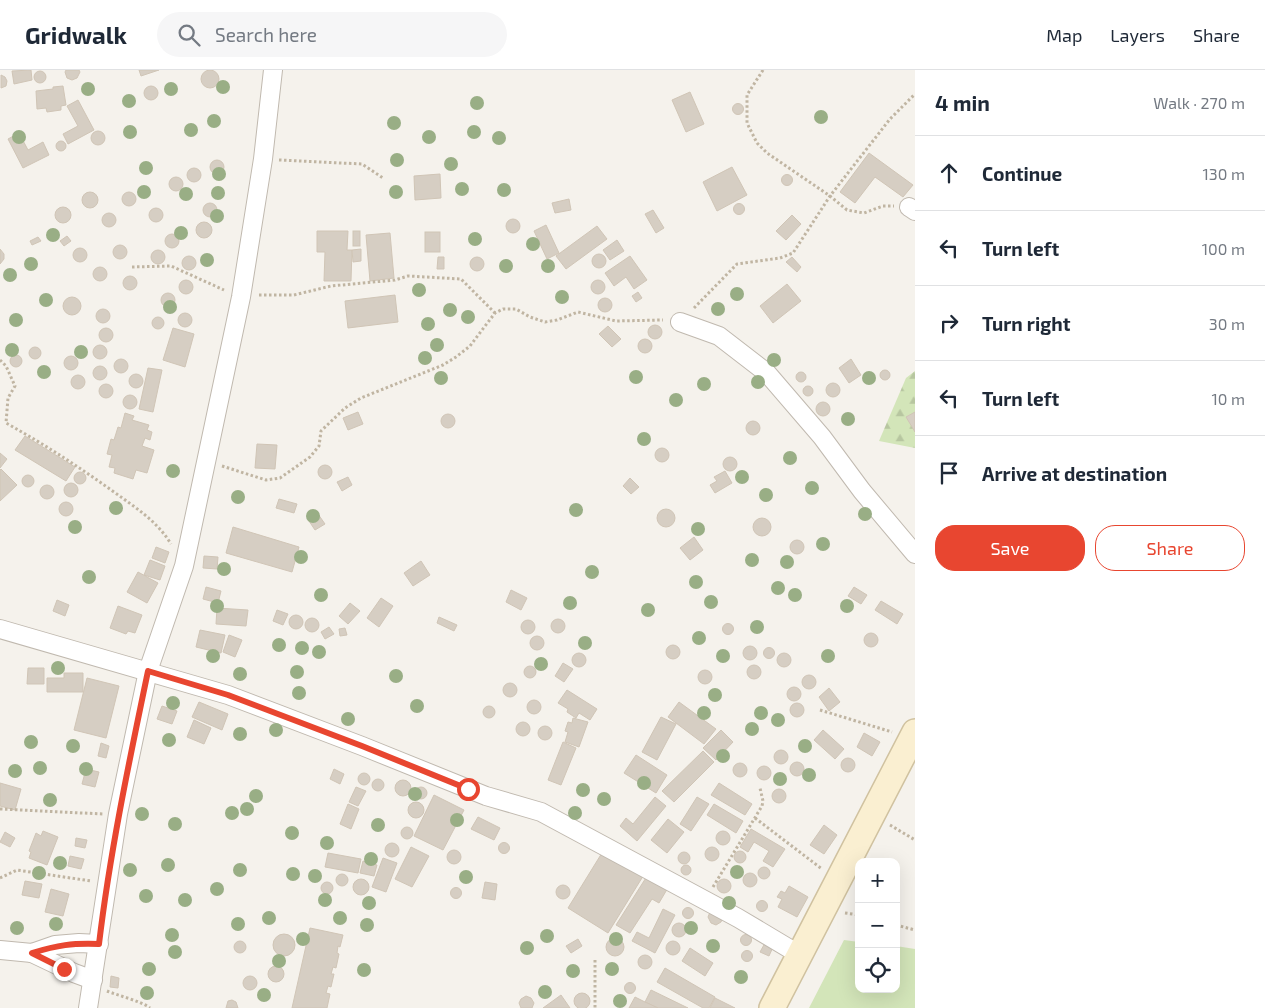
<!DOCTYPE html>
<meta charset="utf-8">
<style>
:root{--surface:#fff;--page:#f6f6f7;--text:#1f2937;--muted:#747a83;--line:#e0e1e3;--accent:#e84630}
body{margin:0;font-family:"Exo 2",sans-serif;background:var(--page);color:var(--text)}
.controls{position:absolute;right:15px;bottom:15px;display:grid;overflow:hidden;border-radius:10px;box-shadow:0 5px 20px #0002}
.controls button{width:45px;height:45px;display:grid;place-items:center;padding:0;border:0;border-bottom:1px solid var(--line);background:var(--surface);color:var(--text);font:25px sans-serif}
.stop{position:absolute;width:15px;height:15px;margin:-11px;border:4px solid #e84630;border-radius:50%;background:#fff}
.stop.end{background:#e84630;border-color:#fff;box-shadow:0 1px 5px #0008}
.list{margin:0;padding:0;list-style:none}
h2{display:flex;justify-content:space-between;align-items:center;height:65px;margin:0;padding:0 20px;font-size:21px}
h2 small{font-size:16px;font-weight:400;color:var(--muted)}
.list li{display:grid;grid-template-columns:32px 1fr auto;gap:15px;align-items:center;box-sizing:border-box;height:75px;padding:0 20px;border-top:1px solid var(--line)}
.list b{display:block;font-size:19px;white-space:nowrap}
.list em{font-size:16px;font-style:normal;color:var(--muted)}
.actions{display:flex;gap:10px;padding:15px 20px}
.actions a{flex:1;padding:11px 0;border:1px solid var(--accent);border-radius:20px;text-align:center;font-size:18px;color:var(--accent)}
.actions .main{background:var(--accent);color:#fff}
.icon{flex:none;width:28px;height:28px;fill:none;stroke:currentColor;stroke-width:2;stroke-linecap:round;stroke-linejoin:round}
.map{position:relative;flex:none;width:915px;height:938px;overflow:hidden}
header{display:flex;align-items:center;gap:30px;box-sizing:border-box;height:70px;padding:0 25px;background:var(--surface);border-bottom:1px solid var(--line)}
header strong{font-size:24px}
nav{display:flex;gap:28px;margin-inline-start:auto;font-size:18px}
.search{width:350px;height:45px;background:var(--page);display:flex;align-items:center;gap:12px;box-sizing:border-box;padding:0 18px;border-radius:28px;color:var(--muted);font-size:19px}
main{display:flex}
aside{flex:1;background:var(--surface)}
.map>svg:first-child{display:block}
.forest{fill:url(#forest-firs)}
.garden{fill:#d3e5b9}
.building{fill:#d6cec3;stroke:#d0c5b6}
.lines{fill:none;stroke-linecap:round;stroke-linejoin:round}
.street-casing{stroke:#c0b9af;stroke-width:20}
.secondary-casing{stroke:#d0c2a0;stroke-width:28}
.path{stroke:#c0b5a2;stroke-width:3;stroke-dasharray:2.5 2.5;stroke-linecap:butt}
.street{stroke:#fff;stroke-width:18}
.secondary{stroke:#faefd1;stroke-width:25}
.tree{fill:#99ae85}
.route{stroke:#e84630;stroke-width:6}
</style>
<header>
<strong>Gridwalk</strong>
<div class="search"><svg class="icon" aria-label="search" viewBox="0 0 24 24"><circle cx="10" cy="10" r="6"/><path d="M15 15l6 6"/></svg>Search here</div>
<nav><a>Map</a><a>Layers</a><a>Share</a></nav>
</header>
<main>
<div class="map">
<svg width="915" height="938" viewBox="0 0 915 938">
<defs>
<pattern id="forest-firs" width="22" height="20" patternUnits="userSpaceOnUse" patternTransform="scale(1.25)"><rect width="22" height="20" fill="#d3e5b9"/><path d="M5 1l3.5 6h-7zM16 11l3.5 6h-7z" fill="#b7c6a0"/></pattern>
</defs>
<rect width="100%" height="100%" fill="#f5f2ec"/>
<!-- forest -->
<polygon class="forest" points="915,301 915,378 879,371 906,308"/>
<!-- garden -->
<polygon class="garden" points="844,870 859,872 859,919 896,919 896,876 915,879 915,938 809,938"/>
<!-- building -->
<g class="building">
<polygon points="31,0 32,10 14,14 12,1"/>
<polygon points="66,0 79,0 80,2 77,8 72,10 67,8 65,2"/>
<polygon points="139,0 159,0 141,6"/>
<circle cx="210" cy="9" r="9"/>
<circle cx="40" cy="7" r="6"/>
<polygon points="1,5 5,7 7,11 6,16 1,18"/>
<polygon points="63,16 66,35 61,36 61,40 47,42 46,38 37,39 36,21 53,19 53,17"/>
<circle cx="151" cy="23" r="7"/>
<polygon points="690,22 704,54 686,62 672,30"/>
<polygon points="78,30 94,60 68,74 63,64 78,56 67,36"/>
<circle cx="738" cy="39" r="5.5"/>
<circle cx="98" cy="68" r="7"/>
<polygon points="19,63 28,80 43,72 49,85 23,98 8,69"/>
<circle cx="61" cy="76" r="5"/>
<polygon points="869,83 913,115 903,127 875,107 855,133 840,122"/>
<circle cx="217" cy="97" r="7"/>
<polygon points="732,97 747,125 717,141 703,112"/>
<circle cx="194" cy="105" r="7"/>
<polygon points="440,104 441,128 415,130 414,106"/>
<circle cx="787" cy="110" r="5.5"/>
<circle cx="176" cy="114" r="7"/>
<circle cx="90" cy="130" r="8"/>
<circle cx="129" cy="129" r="7"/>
<polygon points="569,129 571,140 555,143 552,133"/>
<circle cx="210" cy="140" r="7"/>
<circle cx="739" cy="139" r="5.5"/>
<circle cx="63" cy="145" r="8"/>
<circle cx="156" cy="145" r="7"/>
<polygon points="653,140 664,158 656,163 645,144"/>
<circle cx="109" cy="150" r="7"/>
<polygon points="792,145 801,154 786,170 776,161"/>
<circle cx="513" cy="156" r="7"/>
<circle cx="204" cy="160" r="8"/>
<polygon points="546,155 559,183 547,189 534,161"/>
<polygon points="597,156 607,169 566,199 556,186"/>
<polygon points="317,161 348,161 347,180 352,180 351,211 324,211 325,182 317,182"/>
<rect x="353" y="161" width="7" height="15"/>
<rect x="425" y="162" width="15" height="20"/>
<polygon points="390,163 394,208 370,211 366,165"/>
<circle cx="172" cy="171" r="7"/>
<polygon points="67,166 71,171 64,176 60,171"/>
<polygon points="38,167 41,171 32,175 30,171"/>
<polygon points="617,170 624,181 610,190 603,180"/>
<circle cx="120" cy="182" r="7"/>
<circle cx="80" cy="185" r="7"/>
<polygon points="0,179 4,184 4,189 0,194"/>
<polygon points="361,179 361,191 353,192 352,180"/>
<circle cx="158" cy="187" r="7"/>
<circle cx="599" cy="191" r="7"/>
<polygon points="630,186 647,210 634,219 626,207 614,216 605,203"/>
<circle cx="189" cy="193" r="7"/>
<polygon points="438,187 444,187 444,199 437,199"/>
<polygon points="792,187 801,197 797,202 786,192"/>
<circle cx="477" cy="194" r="7"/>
<circle cx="100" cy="204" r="7"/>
<circle cx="130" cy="213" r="7"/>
<circle cx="598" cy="217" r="7"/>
<circle cx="186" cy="217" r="7"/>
<polygon points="787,214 801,231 773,253 760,236"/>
<polygon points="638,222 642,228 636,232 632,226"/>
<circle cx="168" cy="230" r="7"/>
<polygon points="395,225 398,252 348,258 345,231"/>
<circle cx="72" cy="236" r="9"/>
<circle cx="605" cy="235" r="7"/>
<circle cx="103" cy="246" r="7"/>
<circle cx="185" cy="250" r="7"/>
<circle cx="158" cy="253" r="6"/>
<circle cx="655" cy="262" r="7"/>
<polygon points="608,256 621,269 612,277 599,264"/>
<polygon points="173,258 194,264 185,297 163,290"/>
<circle cx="106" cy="265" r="7"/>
<circle cx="645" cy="276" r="7"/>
<circle cx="100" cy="282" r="7"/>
<circle cx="35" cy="283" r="6"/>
<circle cx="16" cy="291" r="6"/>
<circle cx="71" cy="293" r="7"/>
<circle cx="121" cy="296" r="7"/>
<polygon points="851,289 861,305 849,313 839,298"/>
<circle cx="100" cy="303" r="7"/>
<polygon points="148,298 162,300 153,342 139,339"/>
<circle cx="885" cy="305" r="5"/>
<circle cx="801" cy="307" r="5"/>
<circle cx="136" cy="311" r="7"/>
<circle cx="78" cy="312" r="7"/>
<circle cx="833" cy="320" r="7"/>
<circle cx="106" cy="321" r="7"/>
<circle cx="808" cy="321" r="5"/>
<circle cx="130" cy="332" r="7"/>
<circle cx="823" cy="339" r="7"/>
<polygon points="358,342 363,354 348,360 343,348"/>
<polygon points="915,342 915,362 906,347"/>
<polygon points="125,343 134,346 132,350 149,355 147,360 152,362 150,370 145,368 142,376 154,380 147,403 136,400 133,409 114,403 115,398 109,397 112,385 107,384 111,369 114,370 118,357 121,358"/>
<circle cx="448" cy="351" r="7"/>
<circle cx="753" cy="358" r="7"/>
<polygon points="25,366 75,397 66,411 15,380"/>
<polygon points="257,374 277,375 275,399 255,398"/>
<circle cx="662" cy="385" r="7"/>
<polygon points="0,383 7,389 0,398"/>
<circle cx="730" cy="394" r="7"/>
<circle cx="325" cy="402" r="7"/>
<polygon points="1,399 17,415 0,431 0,400"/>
<polygon points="725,401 732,413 715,423 710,415 717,411 714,407"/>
<circle cx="80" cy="408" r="6"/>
<circle cx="28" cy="411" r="6"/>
<polygon points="348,407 352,415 342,421 337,412"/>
<polygon points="630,408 639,417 631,424 623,416"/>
<circle cx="71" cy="420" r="7"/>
<circle cx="47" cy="422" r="7"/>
<polygon points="279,429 297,434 294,443 276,438"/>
<circle cx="66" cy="439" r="7"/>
<circle cx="666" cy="448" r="9"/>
<polygon points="318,444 325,454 315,460 309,451"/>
<circle cx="762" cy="457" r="9"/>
<polygon points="233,457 299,477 292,502 226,483"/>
<polygon points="694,467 703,480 690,490 680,478"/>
<circle cx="797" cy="477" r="7"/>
<polygon points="156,477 169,482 165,493 152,488"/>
<polygon points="204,486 218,487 217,499 203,498"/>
<polygon points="150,490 165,496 160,510 144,505"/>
<polygon points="421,491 430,505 413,516 404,503"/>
<polygon points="138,502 158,513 147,533 127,522"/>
<polygon points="206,517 221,521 218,533 203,529"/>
<polygon points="854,517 867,525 861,534 848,526"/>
<polygon points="511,520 527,528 521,540 506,532"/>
<polygon points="381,528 393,536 379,557 367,548"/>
<polygon points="57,530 69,535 65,546 53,541"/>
<polygon points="881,531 903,544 897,554 875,540"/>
<polygon points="350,533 360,541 348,554 339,546"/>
<polygon points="118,536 142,545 135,563 128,561 126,564 110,558"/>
<polygon points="217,538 248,540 246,556 216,554"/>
<polygon points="277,540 288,544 283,555 273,551"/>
<circle cx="296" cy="552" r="7"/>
<polygon points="439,547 457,555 454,561 437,553"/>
<circle cx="312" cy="555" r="7"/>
<circle cx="558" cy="556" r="7"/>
<circle cx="528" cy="557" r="7"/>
<circle cx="728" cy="559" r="5.5"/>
<polygon points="329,557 334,564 325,569 321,562"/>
<polygon points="345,558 347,565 340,566 339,559"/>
<polygon points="200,560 225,565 221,583 196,577"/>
<circle cx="871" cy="570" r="7"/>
<polygon points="229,565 242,570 235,587 223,582"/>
<circle cx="537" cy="573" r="7"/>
<circle cx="673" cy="582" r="7"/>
<circle cx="750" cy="583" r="7"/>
<circle cx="769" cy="583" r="5.5"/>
<circle cx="579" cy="590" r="7"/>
<circle cx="784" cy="590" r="7"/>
<polygon points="563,593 573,599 564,612 555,606"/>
<circle cx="754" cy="602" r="7"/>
<circle cx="530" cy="602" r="6"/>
<polygon points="28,598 44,598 44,614 27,614"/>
<circle cx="705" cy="607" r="7"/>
<polygon points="64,603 83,603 83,622 47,622 47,608 64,608"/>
<circle cx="809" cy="612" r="7"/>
<polygon points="87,608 119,616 106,668 74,660"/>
<circle cx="510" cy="620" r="7"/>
<circle cx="794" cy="624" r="7"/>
<polygon points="829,618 840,632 829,641 819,627"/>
<polygon points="567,620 597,639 590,650 579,643 576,648 567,642 568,639 558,633"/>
<circle cx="534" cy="637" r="7"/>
<polygon points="199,632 228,644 222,660 192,647"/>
<polygon points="679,632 716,659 704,674 668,647"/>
<circle cx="797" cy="640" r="7"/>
<circle cx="489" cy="642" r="6"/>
<polygon points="162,636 177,641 172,654 157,649"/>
<polygon points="661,647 676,654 657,690 642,682"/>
<polygon points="573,648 588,652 579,677 565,672 568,662 565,661 568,652 572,653"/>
<polygon points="194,650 211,658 204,674 187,667"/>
<circle cx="523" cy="659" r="7"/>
<circle cx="545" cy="663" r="7"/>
<polygon points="721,660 733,672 716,690 703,678"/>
<polygon points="823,660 844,679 835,689 814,670"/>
<polygon points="864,663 880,672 872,686 857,677"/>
<polygon points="563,672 576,678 561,715 548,710"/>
<polygon points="101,673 109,676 106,688 98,686"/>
<circle cx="781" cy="687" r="7"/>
<polygon points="703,681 714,692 674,732 662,721"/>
<polygon points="636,685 667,705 656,723 624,703"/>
<circle cx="848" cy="695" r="7"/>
<circle cx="797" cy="699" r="7"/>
<circle cx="740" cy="700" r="7"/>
<circle cx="764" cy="703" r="7"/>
<polygon points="86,699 99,702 95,717 82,714"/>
<polygon points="334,699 344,704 340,714 330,709"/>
<circle cx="364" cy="709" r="6"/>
<circle cx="378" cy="715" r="6"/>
<circle cx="403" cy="718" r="8"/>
<polygon points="0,713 21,719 15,740 0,736"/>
<polygon points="719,713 752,734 745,745 711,725"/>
<circle cx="421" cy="723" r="6"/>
<polygon points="356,717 366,721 358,736 349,732"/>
<circle cx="779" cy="726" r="7"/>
<polygon points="434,725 464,740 443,780 414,766"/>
<polygon points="655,727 666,736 637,771 620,756 626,748 633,754"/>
<polygon points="697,727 709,734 691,761 680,754"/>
<circle cx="416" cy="740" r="8"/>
<polygon points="348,734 359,739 351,759 340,754"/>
<polygon points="714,734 743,751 736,763 707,745"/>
<polygon points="478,747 500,758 494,770 471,759"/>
<polygon points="668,749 684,762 667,783 651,770"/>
<polygon points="824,755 837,765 824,784 810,775"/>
<circle cx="407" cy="763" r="6"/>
<polygon points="751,759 785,779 773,797 763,791 769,781 754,772 748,782 740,777"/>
<polygon points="43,761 58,767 47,795 29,788 31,782 29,781 36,763 41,766"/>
<circle cx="723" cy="768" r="7"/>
<polygon points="5,762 15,768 10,777 0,772"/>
<polygon points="76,768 87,770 85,778 75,776"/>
<circle cx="504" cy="778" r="5.5"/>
<circle cx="392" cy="780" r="7"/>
<polygon points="411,777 429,786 412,817 395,809"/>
<circle cx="712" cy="784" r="7"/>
<polygon points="605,778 645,803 608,863 568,838"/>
<circle cx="454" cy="787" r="7"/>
<circle cx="740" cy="787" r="6"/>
<circle cx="684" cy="788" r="6"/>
<polygon points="328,783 361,789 358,803 325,797"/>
<polygon points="70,786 84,789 81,799 68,796"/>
<polygon points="383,788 397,793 386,822 372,817"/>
<polygon points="363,791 377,795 374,806 360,803"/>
<circle cx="686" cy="800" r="5"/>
<circle cx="764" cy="803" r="6"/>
<polygon points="649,803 669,816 659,833 652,829 630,863 616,855"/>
<circle cx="750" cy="810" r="7"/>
<circle cx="342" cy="810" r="6"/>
<circle cx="724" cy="816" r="7"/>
<circle cx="361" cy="817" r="8"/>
<polygon points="25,811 42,814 39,828 22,825"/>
<polygon points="485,812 497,814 495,830 482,828"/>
<circle cx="327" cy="818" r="6"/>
<circle cx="563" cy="822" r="7"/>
<polygon points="789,816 808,827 797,847 778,837 782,829 777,827 781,821 785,823"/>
<circle cx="456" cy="823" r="5.5"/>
<polygon points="51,819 69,824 63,846 45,842"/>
<circle cx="762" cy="836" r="5.5"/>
<circle cx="688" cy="843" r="5.5"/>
<polygon points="663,839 675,845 655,883 632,871 637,862 649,868"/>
<polygon points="710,842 723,847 721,852 716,855 711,853 708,847"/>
<circle cx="679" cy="860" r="7"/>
<polygon points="310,858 343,865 340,877 338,876 337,883 339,884 336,898 333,897 331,904 334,904 331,917 328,916 326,923 330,924 327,938 292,938"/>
<circle cx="284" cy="875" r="11"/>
<circle cx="746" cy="870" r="5.5"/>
<circle cx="615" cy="877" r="9"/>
<polygon points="578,869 582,876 571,883 566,876"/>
<circle cx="673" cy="878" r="7"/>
<circle cx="240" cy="877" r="6"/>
<polygon points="765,873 773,877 769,886 760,882"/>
<polygon points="690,878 713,893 705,906 682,891"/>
<circle cx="747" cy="886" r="5.5"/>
<circle cx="645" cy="892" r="7"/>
<circle cx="276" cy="904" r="8"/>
<polygon points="665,898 715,927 709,938 703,938 657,912"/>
<polygon points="111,906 119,908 118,918 110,917"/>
<circle cx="250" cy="913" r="7"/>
<circle cx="630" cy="918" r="5.5"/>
<polygon points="651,920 688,938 658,938 645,932"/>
<circle cx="582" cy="931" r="8"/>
<polygon points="561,925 570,938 543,938"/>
<polygon points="526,926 531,928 534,933 532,938 521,938 519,933 521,929"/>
<polygon points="635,927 645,932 658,938 629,938"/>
<polygon points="715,928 735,938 710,938"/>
<polygon points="232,930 236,932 238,938 226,938 228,931"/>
</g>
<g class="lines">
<defs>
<g id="street">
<polyline points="909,137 915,141"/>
<polyline points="680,252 719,266 767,303 822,367 862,421 915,484"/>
<polyline points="0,559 228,625 362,676 486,726 541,742 738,848 800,885"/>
<polyline points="0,880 32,883 55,875 79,873 99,874"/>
<polyline points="32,883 74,903 93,910"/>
<polyline points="88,938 118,744 148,601 184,496 241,227 263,89 273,0"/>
</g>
<polyline id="secondary" points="772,938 915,662"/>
</defs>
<!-- street casing -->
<use href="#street" class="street-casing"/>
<!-- secondary casing -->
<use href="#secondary" class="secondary-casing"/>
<!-- path -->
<g class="path">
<polyline points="763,0 747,25 747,53 757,73 767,83 830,126 847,140 864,143 883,136 894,136"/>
<polyline points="279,90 362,94 383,108"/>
<polyline points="132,197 171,196 224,220"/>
<polyline points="259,225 294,225 331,216 395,210 408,206 461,209 495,243"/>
<polyline points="694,238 737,194 780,188 793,183 830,126 890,49 915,24"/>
<path d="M0,290L6,296L15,316L8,328L6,353C44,374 79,397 114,422C136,438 157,451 171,474"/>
<polyline points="222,396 266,410 280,408 310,387 319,376 321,361 345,338 361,328 443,295 456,287 470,276 495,243 503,239 516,239 530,247 545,252 557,250 578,242 616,251 663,250"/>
<polyline points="820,640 892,662"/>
<polyline points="0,739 103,744"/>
<polyline points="755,748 822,799"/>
<polyline points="890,755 915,770"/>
<polyline points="0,808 17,800 91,811"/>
<polyline points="713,817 762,736 763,731 760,718"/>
<polyline points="845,843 859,845"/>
<polyline points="896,855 915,860"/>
<polyline points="595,890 595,938"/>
<path d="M107,921C119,926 141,931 150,938"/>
</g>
<!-- street -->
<use href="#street" class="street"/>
<!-- secondary -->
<use href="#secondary" class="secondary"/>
</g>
<!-- trees -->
<g class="tree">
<circle cx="223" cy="17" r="7"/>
<circle cx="88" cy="19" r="7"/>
<circle cx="171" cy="19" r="7"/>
<circle cx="129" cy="31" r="7"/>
<circle cx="477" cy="33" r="7"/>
<circle cx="821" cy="47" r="7"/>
<circle cx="214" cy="51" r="7"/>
<circle cx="394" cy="53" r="7"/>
<circle cx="191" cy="60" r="7"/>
<circle cx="130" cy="62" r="7"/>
<circle cx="474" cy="62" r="7"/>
<circle cx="19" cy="67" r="7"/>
<circle cx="429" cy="67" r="7"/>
<circle cx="499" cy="68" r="7"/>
<circle cx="397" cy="90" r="7"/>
<circle cx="451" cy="94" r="7"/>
<circle cx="146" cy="98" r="7"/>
<circle cx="219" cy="104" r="7"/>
<circle cx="462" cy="119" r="7"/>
<circle cx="504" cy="120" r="7"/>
<circle cx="144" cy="122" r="7"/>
<circle cx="396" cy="122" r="7"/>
<circle cx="218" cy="123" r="7"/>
<circle cx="186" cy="124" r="7"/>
<circle cx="217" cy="146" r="7"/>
<circle cx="181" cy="163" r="7"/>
<circle cx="53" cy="165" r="7"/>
<circle cx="475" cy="169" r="7"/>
<circle cx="533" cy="174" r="7"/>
<circle cx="207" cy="190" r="7"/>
<circle cx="31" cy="194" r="7"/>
<circle cx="506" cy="196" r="7"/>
<circle cx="548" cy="196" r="7"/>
<circle cx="10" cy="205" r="7"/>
<circle cx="419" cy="220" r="7"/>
<circle cx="737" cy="224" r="7"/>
<circle cx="562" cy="227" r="7"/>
<circle cx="46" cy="230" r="7"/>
<circle cx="170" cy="237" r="7"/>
<circle cx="718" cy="239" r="7"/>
<circle cx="450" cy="240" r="7"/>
<circle cx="468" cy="247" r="7"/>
<circle cx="16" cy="250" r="7"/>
<circle cx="428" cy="254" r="7"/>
<circle cx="437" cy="275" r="7"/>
<circle cx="12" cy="280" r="7"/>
<circle cx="81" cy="282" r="7"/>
<circle cx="425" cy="288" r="7"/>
<circle cx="774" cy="290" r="7"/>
<circle cx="44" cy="302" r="7"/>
<circle cx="636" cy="307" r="7"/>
<circle cx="441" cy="308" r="7"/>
<circle cx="869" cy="308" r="7"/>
<circle cx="758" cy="312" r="7"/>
<circle cx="704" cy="314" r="7"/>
<circle cx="676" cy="330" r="7"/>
<circle cx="848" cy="349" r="7"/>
<circle cx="644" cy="369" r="7"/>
<circle cx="790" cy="388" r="7"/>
<circle cx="173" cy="401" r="7"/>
<circle cx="742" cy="407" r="7"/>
<circle cx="812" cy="418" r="7"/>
<circle cx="766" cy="425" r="7"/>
<circle cx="238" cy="427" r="7"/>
<circle cx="116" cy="438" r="7"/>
<circle cx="576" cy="440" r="7"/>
<circle cx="865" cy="444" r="7"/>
<circle cx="313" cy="446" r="7"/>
<circle cx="75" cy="457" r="7"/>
<circle cx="698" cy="459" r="7"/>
<circle cx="823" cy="474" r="7"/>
<circle cx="301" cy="487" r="7"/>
<circle cx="752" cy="490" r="7"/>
<circle cx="787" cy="492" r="7"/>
<circle cx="224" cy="499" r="7"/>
<circle cx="592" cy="502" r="7"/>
<circle cx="89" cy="507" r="7"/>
<circle cx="696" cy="512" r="7"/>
<circle cx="778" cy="518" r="7"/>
<circle cx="321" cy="525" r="7"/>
<circle cx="795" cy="525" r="7"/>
<circle cx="711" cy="532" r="7"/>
<circle cx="570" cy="533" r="7"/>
<circle cx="217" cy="536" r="7"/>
<circle cx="847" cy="536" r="7"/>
<circle cx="648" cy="540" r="7"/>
<circle cx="757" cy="557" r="7"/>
<circle cx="699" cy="568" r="7"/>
<circle cx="585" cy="573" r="7"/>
<circle cx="279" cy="575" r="7"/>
<circle cx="302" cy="578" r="7"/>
<circle cx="319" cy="582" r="7"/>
<circle cx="213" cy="586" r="7"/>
<circle cx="723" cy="586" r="7"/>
<circle cx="828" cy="586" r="7"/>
<circle cx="541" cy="594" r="7"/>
<circle cx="58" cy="598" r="7"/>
<circle cx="297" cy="602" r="7"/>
<circle cx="240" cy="604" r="7"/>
<circle cx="396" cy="606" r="7"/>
<circle cx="299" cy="623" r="7"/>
<circle cx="715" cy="625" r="7"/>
<circle cx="173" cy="633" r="7"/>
<circle cx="417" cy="636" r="7"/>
<circle cx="704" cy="643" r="7"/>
<circle cx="761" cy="643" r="7"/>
<circle cx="348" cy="649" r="7"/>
<circle cx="778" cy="650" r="7"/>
<circle cx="752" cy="659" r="7"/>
<circle cx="276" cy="660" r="7"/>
<circle cx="240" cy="664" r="7"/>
<circle cx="169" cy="670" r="7"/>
<circle cx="31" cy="672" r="7"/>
<circle cx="73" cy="676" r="7"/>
<circle cx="805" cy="676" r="7"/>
<circle cx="723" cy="686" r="7"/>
<circle cx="40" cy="698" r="7"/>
<circle cx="86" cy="699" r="7"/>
<circle cx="15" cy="701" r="7"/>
<circle cx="809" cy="705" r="7"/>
<circle cx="780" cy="709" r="7"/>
<circle cx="644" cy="713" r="7"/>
<circle cx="583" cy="720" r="7"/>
<circle cx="415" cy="724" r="7"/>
<circle cx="256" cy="726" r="7"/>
<circle cx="604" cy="729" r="7"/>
<circle cx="50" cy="730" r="7"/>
<circle cx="247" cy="739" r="7"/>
<circle cx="232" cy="743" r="7"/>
<circle cx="575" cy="743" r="7"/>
<circle cx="142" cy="744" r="7"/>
<circle cx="457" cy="750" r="7"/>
<circle cx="175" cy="754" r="7"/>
<circle cx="378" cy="755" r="7"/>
<circle cx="292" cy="763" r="7"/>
<circle cx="327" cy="773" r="7"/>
<circle cx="371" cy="789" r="7"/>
<circle cx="60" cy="793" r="7"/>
<circle cx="168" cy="795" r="7"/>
<circle cx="130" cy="800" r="7"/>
<circle cx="240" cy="800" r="7"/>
<circle cx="737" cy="802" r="7"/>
<circle cx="39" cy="803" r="7"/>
<circle cx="293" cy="804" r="7"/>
<circle cx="315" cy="806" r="7"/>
<circle cx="466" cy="807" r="7"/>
<circle cx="217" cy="819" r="7"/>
<circle cx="146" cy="826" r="7"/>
<circle cx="185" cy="830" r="7"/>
<circle cx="325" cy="830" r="7"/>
<circle cx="369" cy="833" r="7"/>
<circle cx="729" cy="833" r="7"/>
<circle cx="269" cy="848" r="7"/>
<circle cx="340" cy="848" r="7"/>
<circle cx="56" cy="854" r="7"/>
<circle cx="238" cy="854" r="7"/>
<circle cx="367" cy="855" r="7"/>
<circle cx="17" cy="858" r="7"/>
<circle cx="691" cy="858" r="7"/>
<circle cx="172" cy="865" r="7"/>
<circle cx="547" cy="866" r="7"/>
<circle cx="303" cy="869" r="7"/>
<circle cx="616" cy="869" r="7"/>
<circle cx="713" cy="876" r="7"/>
<circle cx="527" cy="878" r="7"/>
<circle cx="175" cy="882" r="7"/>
<circle cx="279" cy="891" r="7"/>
<circle cx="149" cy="899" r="7"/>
<circle cx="612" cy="899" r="7"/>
<circle cx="364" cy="900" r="7"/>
<circle cx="573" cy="901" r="7"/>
<circle cx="741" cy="907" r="7"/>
<circle cx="545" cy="922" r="7"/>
<circle cx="147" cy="923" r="7"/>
<circle cx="264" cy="925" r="7"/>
<circle cx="620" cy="931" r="7"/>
</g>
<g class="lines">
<!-- route -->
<path class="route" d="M64,899L32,883C58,875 72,873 99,874C110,782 129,692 148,601L228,625L362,676L468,719"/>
</g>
</svg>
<div class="controls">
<button>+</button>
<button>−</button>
<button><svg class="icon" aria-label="locate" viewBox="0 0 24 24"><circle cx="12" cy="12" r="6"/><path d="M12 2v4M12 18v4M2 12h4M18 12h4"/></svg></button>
</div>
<div class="stop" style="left:468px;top:719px"></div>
<div class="stop end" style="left:64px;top:899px"></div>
</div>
<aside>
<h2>4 min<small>Walk · 270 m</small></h2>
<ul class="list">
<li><svg class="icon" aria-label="ahead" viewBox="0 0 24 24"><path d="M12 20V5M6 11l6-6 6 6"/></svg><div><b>Continue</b></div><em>130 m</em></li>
<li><svg class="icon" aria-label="left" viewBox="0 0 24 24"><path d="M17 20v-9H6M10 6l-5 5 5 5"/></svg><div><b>Turn left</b></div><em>100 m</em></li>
<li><svg class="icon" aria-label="right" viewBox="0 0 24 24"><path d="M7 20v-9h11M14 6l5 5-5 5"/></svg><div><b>Turn right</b></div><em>30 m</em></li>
<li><svg class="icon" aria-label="left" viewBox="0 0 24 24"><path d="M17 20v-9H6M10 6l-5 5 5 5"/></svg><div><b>Turn left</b></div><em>10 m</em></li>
<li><svg class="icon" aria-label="arrive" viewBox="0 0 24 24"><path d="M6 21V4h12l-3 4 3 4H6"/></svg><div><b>Arrive at destination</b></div></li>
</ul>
<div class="actions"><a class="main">Save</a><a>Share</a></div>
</aside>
</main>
